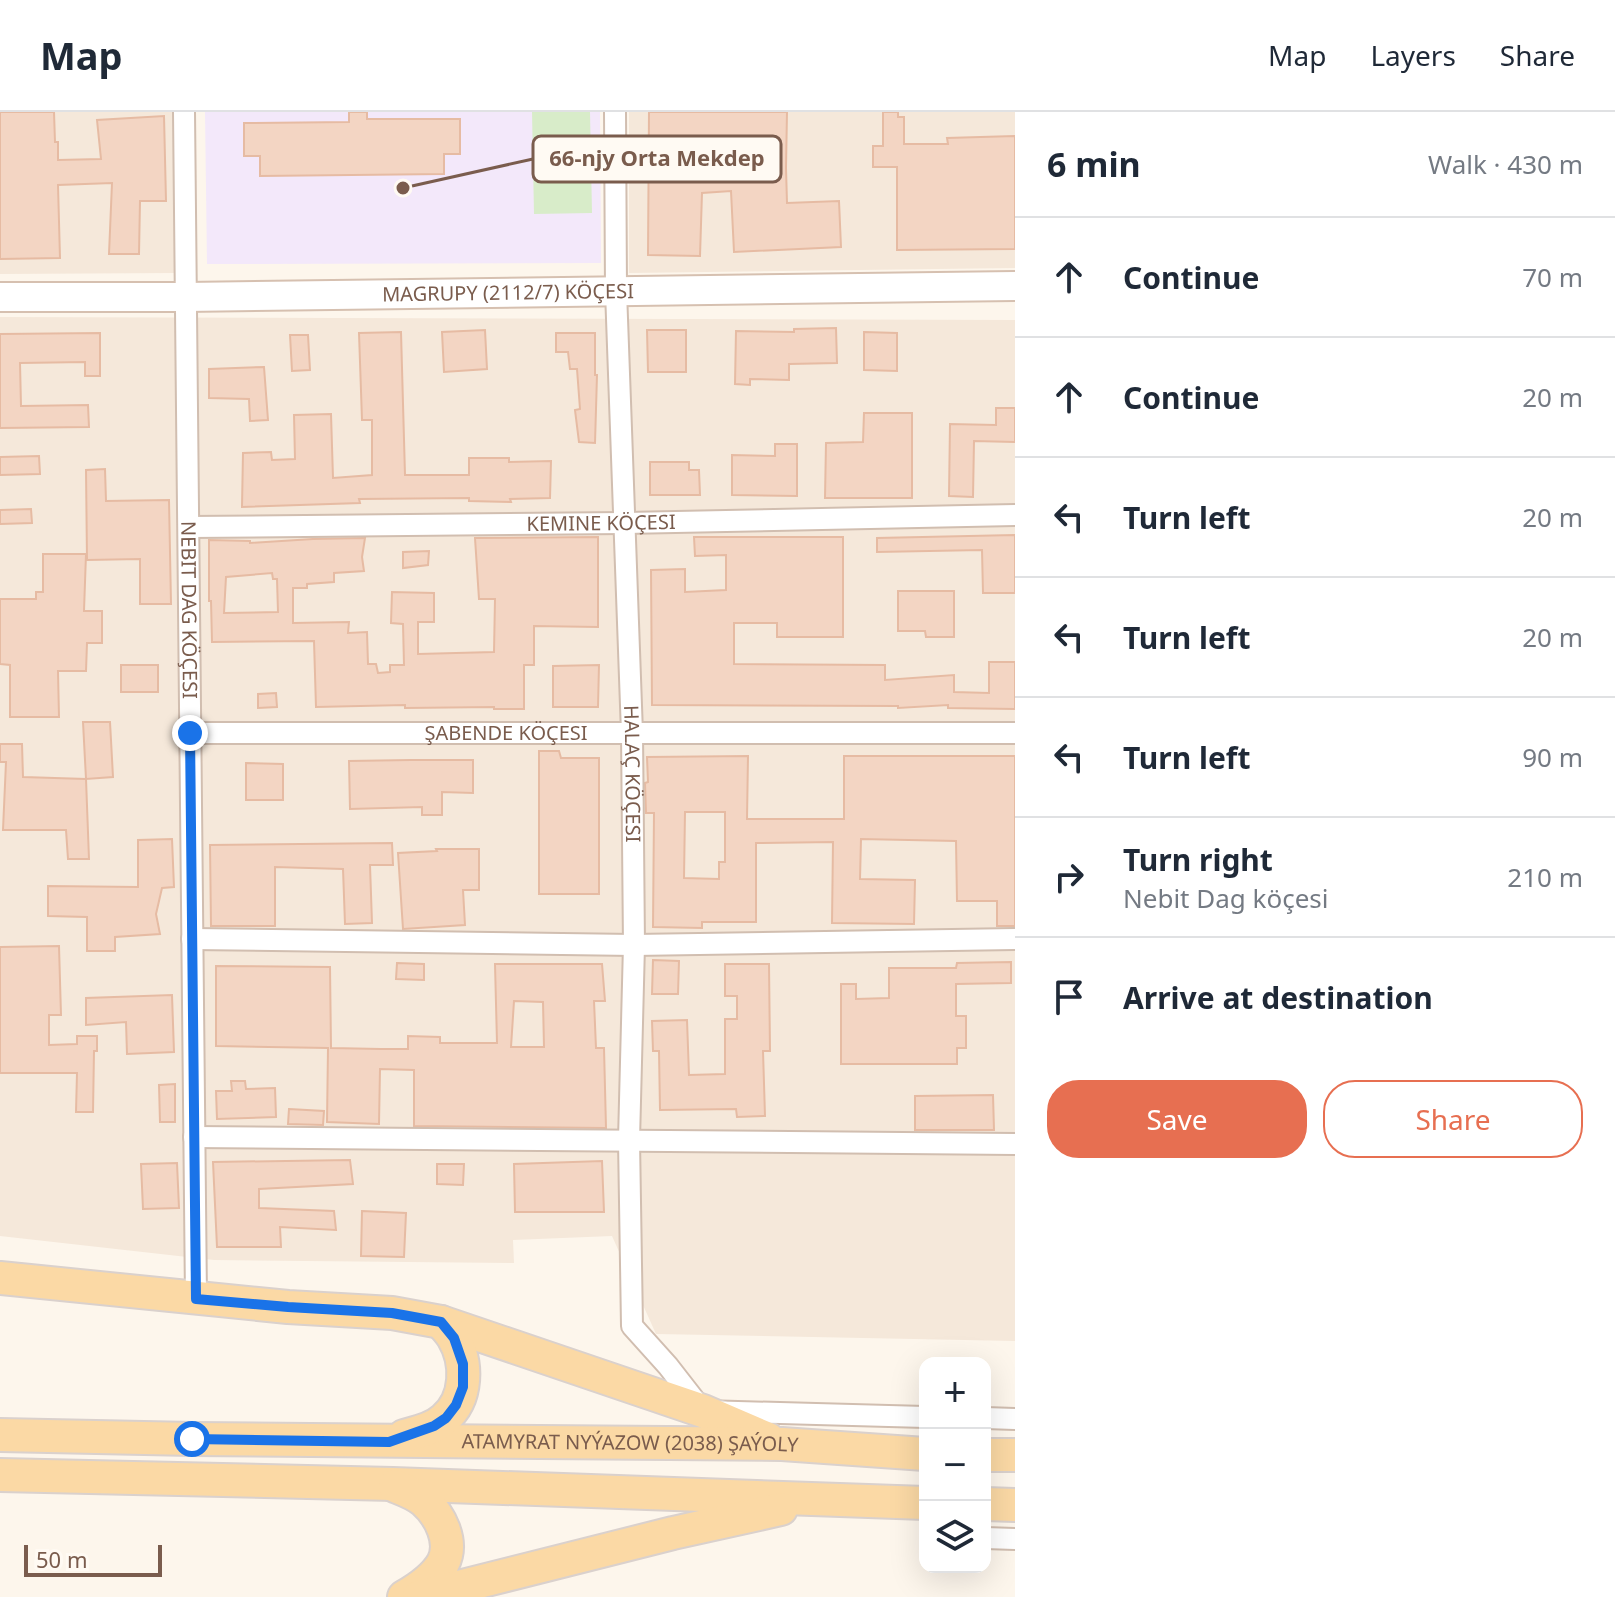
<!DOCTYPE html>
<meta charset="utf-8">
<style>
:root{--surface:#fff;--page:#f6f6f7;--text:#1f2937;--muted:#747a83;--line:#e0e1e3;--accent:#e76f51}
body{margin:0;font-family:"Noto Sans",sans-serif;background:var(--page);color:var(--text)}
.controls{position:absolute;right:24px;bottom:24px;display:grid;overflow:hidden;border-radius:16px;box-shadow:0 8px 32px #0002}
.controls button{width:72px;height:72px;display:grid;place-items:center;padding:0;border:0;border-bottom:2px solid var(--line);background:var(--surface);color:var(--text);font:40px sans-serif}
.scale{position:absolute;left:24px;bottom:20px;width:138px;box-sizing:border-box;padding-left:8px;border:4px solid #7a5c4d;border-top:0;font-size:22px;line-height:28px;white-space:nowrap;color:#7a5c4d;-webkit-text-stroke:6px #fffaf3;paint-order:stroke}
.stop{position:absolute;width:24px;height:24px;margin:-18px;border:6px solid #1a73e8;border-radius:50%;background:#fff}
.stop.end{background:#1a73e8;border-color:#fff;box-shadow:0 2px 8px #0008}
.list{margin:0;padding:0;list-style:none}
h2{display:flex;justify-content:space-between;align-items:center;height:104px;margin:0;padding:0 32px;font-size:34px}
h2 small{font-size:26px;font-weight:400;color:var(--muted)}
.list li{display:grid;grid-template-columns:52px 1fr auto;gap:24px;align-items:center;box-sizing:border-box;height:120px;padding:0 32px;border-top:2px solid var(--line)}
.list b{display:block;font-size:30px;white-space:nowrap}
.list p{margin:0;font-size:26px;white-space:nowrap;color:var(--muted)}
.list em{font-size:26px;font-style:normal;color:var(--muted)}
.actions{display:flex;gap:16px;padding:24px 32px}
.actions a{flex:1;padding:18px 0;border:2px solid var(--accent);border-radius:32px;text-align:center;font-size:28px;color:var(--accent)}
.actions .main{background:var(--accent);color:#fff}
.icon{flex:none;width:44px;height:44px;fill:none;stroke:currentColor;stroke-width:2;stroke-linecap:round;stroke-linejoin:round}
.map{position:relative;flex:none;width:1015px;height:1485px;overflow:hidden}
header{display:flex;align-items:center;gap:48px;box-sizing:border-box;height:112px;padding:0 40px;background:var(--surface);border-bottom:2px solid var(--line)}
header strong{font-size:38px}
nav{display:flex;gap:44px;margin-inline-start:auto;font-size:28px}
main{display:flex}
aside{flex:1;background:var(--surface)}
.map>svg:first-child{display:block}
.residential{fill:#f5e8da}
.education{fill:#f3e8fa}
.green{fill:#d8ecc9}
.building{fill:#f3d5c3;stroke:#e6bba3;stroke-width:2;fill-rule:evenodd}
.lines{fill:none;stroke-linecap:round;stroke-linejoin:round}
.street-casing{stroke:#d1beb0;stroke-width:24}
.secondary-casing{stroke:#d6c0b0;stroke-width:32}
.primary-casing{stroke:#dad1cd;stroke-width:36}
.street{stroke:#fff;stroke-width:20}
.secondary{stroke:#fff;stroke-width:28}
.primary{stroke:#fbd9a5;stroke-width:32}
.route{stroke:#1a73e8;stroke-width:10}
.labels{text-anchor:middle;stroke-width:6;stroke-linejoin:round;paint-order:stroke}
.street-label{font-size:20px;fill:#7a5c4d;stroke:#fffaf3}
.leader{fill:none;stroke:#7a5c4d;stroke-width:3}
.callout-dot{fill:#7a5c4d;stroke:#fffaf3;stroke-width:3}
.callout{fill:#fffaf3;stroke:#7a5c4d;stroke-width:3}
.callout-label{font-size:22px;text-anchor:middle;font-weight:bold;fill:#7a5c4d}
</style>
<header>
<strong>Map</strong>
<nav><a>Map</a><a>Layers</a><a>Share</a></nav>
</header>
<main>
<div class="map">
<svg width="1015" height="1485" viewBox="0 0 1015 1485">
<rect width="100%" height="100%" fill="#fdf6ec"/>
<!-- residential -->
<g class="residential">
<polygon points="0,0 175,0 177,161 0,162"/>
<polygon points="629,0 1015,0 1015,156 629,161"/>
<polygon points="0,205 1015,208 1015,1229 656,1222 612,1124 513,1128 514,1151 214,1148 0,1124"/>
</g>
<!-- education -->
<polygon class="education" points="205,0 600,0 601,151 207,152"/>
<!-- green -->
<polygon class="green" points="532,0 590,0 592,101 534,102"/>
<!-- building -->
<g class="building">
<polygon points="0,0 54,0 55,30 58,30 58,48 101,47 97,8 164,4 166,89 140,89 139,142 109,142 112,71 58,73 60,146 0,147"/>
<polygon points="349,0 367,0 367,7 460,7 460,42 444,42 444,62 260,64 260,44 244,44 244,11 349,10"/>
<polygon points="649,0 787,0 786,56 787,91 839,89 841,135 734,140 731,79 702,81 700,144 648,143"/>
<polygon points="883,0 898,0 898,5 904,5 904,32 948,32 947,26 1015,24 1015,137 897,138 897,55 873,55 873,34 883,34"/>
<polygon points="836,216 837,251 789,252 789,268 750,267 750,273 735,272 736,219 794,220 794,217"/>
<polygon points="485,218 487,257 444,260 442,220"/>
<polygon points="647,218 686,218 686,260 648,260"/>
<polygon points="401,220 405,363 469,363 469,346 509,346 509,350 551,349 550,386 510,387 511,390 469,389 469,386 359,387 360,391 242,395 243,341 271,340 272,348 295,347 294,303 331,302 333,366 372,363 372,308 362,308 359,221"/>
<polygon points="864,220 897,221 897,259 864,258"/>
<polygon points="100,221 100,264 85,264 85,250 20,251 21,294 88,293 89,315 0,316 0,222"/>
<polygon points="556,221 595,221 595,263 597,263 595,331 579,330 575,298 580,297 577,257 570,257 568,240 556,240"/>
<polygon points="290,223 308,223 310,258 292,259"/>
<polygon points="264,255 268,308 250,309 249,287 209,286 209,257"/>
<polygon points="996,296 1015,296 1015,330 974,329 973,385 949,384 950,312 996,313"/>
<polygon points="864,301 912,301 912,386 825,386 826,331 863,330"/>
<polygon points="775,332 797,332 797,384 732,383 732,343 775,344"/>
<polygon points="39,344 40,362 0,363 0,345"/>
<polygon points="650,350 689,350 689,358 699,358 700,383 650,383"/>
<polygon points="105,357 106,389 169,388 171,492 140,492 140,447 87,448 86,358"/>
<polygon points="31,397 32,411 0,412 0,398"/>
<polygon points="1015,423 1015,481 983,481 982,438 877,440 877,426"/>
<path d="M598,425V515L534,514V553H524V597H494V595L405,596V593L316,595L314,529L212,530L211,489H209V428L250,429V431L313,427L365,426L362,445L364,459L334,461V470L307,472V476H293V511L349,510L348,521L367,520L368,552H376L378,561L390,560V553H404L403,512L391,511L392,480L434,481V510H418V542L494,540L495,487H479L475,426ZM272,461L273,467H277L278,500L224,501L226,465Z"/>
<polygon points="694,425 843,425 843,525 777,525 777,511 734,511 734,552 885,553 885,568 954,563 954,580 989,581 989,550 1015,550 1015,597 948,596 948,593 898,596 898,594 652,593 651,458 685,457 685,480 726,478 726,443 695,444"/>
<polygon points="429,439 428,453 403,456 403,440"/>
<polygon points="43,442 86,442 84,499 102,499 102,531 87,531 86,559 58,559 59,605 10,605 10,553 0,552 0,487 36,487 36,480 43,480"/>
<polygon points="898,479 954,479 954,525 926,525 925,519 898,519"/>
<rect x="121" y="553" width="37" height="27"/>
<polygon points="599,553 598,595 553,595 553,554"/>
<polygon points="276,581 277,595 258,596 258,582"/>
<polygon points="83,610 110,610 113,665 86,667"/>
<polygon points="0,632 22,632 23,665 86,667 89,747 68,747 66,718 3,718 6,650 0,650"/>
<polygon points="539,639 559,639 561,646 599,646 599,782 539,782"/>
<path d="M748,644L747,707H844V644H1015V814H997V789H957L956,729L861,727L860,767L915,768L914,812L832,811L833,730L756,731V810H702V816L653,815L654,701H646L645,671L648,670L647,645ZM685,700H725V750H719V767L684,766Z"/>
<polygon points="411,648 473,648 473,681 442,680 442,703 422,703 422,695 350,697 349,649"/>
<polygon points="246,651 283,652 283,688 246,688"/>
<polygon points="172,727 174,775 162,776 156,802 160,822 115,825 115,839 87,839 87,805 48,804 48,774 138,775 138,728"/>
<polygon points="392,731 393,753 370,753 372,811 345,812 343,757 275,755 275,814 211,814 210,733"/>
<polygon points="436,737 479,737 479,778 463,778 465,813 403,817 398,741 437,739"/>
<polygon points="59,834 61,903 49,903 49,933 77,932 77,924 97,924 97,939 94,939 93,1000 76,1000 77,961 0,961 0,835"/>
<polygon points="653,848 679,849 678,882 652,882"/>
<polygon points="1011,850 1011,871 956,872 956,904 966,904 966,936 957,936 957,952 841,952 841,872 856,872 856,887 889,886 889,856 956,856 957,851"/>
<polygon points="397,851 424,852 424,868 396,867"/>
<path d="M495,852H602L605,889H594L596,936H604L606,1016L414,1014V958L380,957L379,1012L327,1010L328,936L216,934V854L330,855L331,936L381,937H408V924L440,925V931H497ZM514,889L543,890L544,935H511Z"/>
<polygon points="725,852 769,852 770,939 763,939 765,1004 737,1005 736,997 660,998 659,939 653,939 652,909 687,908 689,963 725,962 725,907 737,907 737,884 725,884"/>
<polygon points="172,883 174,940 127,942 126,910 86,913 86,886"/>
<polygon points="231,969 245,969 246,977 275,976 276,1005 217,1007 216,979 232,979"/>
<polygon points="175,972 175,1010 160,1010 159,973"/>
<polygon points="993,983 994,1018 915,1018 915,984"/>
<polygon points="289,997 324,999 323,1013 288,1012"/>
<polygon points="350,1048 353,1072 259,1077 259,1096 334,1099 336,1118 280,1115 281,1135 217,1135 213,1050"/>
<polygon points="602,1049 604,1100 515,1100 514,1052"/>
<polygon points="177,1051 179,1096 143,1097 141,1052"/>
<polygon points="437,1052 464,1052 463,1073 437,1072"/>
<polygon points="362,1099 406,1101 404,1145 361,1144"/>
</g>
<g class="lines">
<defs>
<g id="street">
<path id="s1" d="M184,0L196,1187"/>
<path id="s2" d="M615,0L616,179L632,621L634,833L629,1028L632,1214L668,1254L703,1299L925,1305"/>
<path id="s3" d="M189,415L625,411L1015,403"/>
<path id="s4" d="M190,621H1015"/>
<polyline points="192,827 634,833 1015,827"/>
<polyline points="194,1025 1015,1032"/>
<polyline points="985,1306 1015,1307"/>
<polyline points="985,1426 1015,1427"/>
</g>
<g id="secondary">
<path id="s5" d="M0,185H186L1015,174"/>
</g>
<g id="primary">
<polyline points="0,1166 288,1195 392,1201 441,1210 703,1299 768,1327"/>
<path id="s6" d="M0,1323L192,1327L782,1332L925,1342"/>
<path d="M404,1324C418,1320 433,1317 444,1307C468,1287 468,1250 453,1225C450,1220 445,1215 441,1210"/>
<polyline points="985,1343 1015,1343"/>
<polyline points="0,1363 393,1372 925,1391"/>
<path d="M395,1374C405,1378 416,1382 424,1389C440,1403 454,1430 443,1451C435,1465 418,1477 404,1485"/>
<polyline points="985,1392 1015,1393"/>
<polyline points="419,1485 673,1421 781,1397"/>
</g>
</defs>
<!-- street casing -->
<use href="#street" class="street-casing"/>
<!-- secondary casing -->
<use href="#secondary" class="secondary-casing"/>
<!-- primary casing -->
<use href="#primary" class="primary-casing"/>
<!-- street -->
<use href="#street" class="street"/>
<!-- secondary -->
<use href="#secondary" class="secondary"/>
<!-- primary -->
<use href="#primary" class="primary"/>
</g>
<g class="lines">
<!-- route -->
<polyline class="route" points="190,621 196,1187 288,1195 392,1201 441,1210 454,1226 463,1252 463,1275 456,1293 446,1306 434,1314 389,1330 192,1327"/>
</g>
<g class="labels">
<!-- street labels -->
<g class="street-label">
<text dy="7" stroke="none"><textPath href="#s5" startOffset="508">MAGRUPY (2112/7) KÖÇESI</textPath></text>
<text dy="7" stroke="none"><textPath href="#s3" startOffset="412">KEMINE KÖÇESI</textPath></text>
<text dy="7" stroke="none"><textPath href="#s1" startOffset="498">NEBIT DAG KÖÇESI</textPath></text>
<text dy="7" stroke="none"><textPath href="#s4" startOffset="316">ŞABENDE KÖÇESI</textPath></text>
<text dy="7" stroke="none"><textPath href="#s2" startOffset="662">HALAÇ KÖÇESI</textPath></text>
<text dy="7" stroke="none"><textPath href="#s6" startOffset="630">ATAMYRAT NYÝAZOW (2038) ŞAÝOLY</textPath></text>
</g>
</g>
<!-- callouts -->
<path class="leader" d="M403 76L533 47"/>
<circle class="callout-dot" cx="403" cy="76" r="8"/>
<rect class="callout" x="533" y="24" width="248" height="46" rx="8"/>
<g class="callout-label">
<text x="657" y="54">66-njy Orta Mekdep</text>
</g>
</svg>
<div class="controls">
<button>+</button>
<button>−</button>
<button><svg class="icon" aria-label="layers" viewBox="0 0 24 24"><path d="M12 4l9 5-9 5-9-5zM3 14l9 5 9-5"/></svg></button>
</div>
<div class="scale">50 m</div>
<div class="stop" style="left:192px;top:1327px"></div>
<div class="stop end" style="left:190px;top:621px"></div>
</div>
<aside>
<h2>6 min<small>Walk · 430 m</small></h2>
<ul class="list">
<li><svg class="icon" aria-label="ahead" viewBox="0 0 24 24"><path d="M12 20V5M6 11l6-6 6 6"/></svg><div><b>Continue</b></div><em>70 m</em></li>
<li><svg class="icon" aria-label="ahead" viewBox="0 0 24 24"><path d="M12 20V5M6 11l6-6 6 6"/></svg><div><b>Continue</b></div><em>20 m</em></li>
<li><svg class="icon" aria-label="left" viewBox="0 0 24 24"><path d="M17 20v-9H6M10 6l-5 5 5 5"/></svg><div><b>Turn left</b></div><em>20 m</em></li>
<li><svg class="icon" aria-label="left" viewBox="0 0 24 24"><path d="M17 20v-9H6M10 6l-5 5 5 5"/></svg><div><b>Turn left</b></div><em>20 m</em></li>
<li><svg class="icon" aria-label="left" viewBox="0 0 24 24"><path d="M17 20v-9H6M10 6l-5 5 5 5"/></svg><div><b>Turn left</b></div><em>90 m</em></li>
<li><svg class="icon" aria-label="right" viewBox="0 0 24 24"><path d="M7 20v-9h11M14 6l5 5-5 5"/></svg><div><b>Turn right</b><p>Nebit Dag köçesi</p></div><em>210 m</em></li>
<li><svg class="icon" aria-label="arrive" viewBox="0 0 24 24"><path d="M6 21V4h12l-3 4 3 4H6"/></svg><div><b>Arrive at destination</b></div></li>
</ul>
<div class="actions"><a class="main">Save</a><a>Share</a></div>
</aside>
</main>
